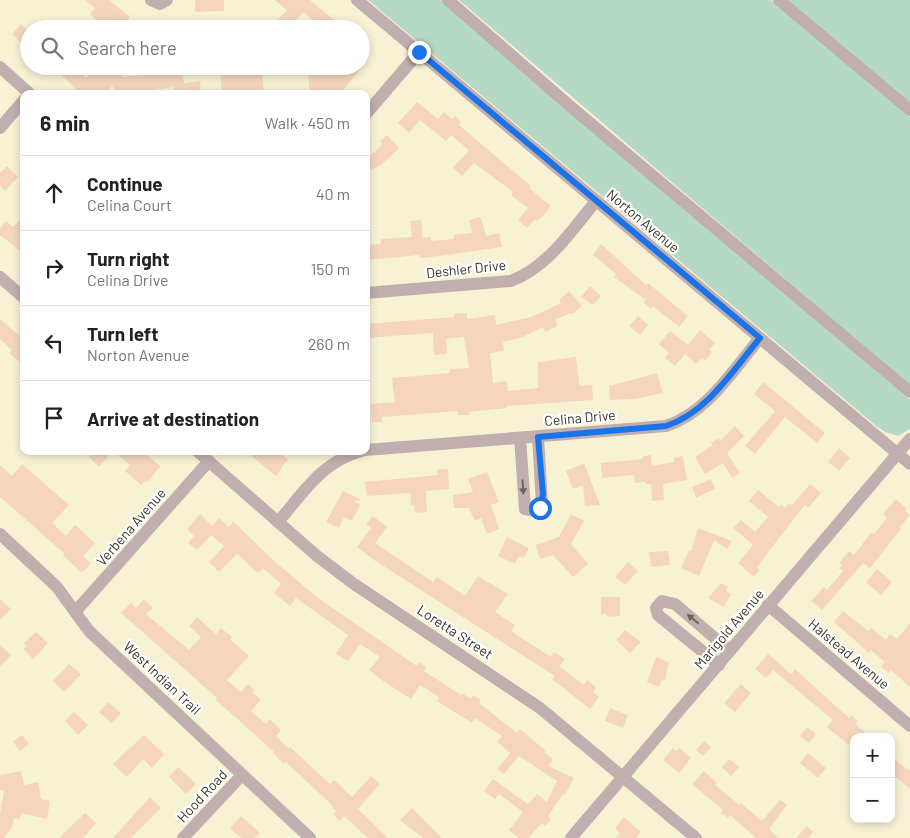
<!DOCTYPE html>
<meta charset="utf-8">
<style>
:root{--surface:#fff;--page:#f6f6f6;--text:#222;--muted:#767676;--line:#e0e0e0}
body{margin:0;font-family:Barlow,sans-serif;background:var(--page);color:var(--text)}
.controls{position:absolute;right:15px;bottom:15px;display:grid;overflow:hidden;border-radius:10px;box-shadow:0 2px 8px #0003}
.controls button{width:45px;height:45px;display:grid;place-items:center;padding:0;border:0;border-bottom:1px solid var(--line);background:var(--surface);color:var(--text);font:25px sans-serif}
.stop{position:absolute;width:15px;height:15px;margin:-11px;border:4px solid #1a73e8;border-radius:50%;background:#fff}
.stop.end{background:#1a73e8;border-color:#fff;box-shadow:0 1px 5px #0008}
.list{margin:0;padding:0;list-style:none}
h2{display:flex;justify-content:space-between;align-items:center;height:65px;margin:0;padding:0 20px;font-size:21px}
h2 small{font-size:16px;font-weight:400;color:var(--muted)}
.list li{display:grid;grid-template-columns:32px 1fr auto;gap:15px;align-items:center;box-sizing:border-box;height:75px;padding:0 20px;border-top:1px solid var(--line)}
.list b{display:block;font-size:19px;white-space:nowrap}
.list p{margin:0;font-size:16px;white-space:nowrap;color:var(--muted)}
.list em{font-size:16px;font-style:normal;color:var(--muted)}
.icon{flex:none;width:28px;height:28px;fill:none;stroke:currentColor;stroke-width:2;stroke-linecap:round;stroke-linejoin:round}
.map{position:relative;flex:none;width:910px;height:838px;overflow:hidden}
.search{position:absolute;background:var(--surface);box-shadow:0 2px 8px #0003;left:20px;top:20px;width:350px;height:55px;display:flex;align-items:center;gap:12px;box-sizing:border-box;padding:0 18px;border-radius:28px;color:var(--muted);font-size:19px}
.panel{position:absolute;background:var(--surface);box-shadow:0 2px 8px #0003;left:20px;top:90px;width:350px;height:365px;border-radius:10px}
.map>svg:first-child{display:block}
.green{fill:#b6d9c5}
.building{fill:#f5d6bd}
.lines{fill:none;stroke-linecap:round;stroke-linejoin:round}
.minor{stroke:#c1aeae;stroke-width:12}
.oneway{fill:#6e645e}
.route{stroke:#1a73e8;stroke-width:6}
.labels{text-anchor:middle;stroke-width:4.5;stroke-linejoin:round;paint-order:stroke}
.street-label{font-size:14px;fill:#363328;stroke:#fff}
</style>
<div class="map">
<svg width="910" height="838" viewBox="0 0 910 838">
<rect width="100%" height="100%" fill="#f8f2d5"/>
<!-- green -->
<g class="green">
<polygon points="368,0 441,0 910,400 910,429 898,436 885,432 875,425"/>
<polygon points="459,0 771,0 910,117 910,386"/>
<polygon points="787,0 910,0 910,104"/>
</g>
<!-- building -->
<g class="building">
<polygon points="85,0 109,0 130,17 121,29 108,29 90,14 95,8"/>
<polygon points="195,0 224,0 224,11 195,12"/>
<polygon points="275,0 310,0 345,29 311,29 316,23 303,12 288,29 280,29 274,24 287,10"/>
<polygon points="21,24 29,32 29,51 12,34"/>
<polygon points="52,66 74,66 86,78 97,66 110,66 123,77 144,75 147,66 158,66 156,72 182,70 184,83 200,81 201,94 175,94 174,87 120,94 112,86 104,94 72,94 76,89"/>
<polygon points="247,66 262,66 264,94 222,94 220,69"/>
<polygon points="322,66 363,66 340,94 310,94 308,73 317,72"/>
<polygon points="417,102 438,119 444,112 452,119 455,116 461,122 459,125 531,186 529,188 551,206 542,217 537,221 535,219 527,228 518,220 528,208 511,195 513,192 474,163 462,176 453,168 469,150 451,135 446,141 420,120 409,133 398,123"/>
<polygon points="387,135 399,148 381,165 366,172 366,160 383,144 380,141"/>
<polygon points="7,166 18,177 5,191 0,186 0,173"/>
<polygon points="24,216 24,254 0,235 0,229 6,221 13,227"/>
<polygon points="481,217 486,236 499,233 502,247 439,256 420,258 419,255 366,260 366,245 381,244 381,239 412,237 410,221 421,220 423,238 431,237 431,241 454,239 454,235 472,233 469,220"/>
<polygon points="601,244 646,285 648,283 688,316 679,327 653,306 651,309 643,302 646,300 614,277 616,274 593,255"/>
<polygon points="590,286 601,296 593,305 581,297"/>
<polygon points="569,291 582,306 572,314 570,313 555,320 558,326 545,332 543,327 523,337 503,342 504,351 490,353 493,383 507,381 508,391 538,388 538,362 576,357 579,384 581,386 592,385 593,400 507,406 507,408 469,412 469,415 458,415 458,411 382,417 382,422 372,422 371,404 395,402 392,378 450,373 450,369 469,368 464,337 446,339 447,354 434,355 433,333 366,338 366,324 454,317 454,314 467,313 467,319 495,315 496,325 531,317 561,303 559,300"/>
<polygon points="638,316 648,325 640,335 629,326"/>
<polygon points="0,319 24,340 24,358 20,362 9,353 12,350 0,339"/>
<polygon points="700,330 715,343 709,350 712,352 705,361 702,358 696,364 685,354 675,366 665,358 669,353 659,344 670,331 688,345"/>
<polygon points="657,373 663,393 636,399 610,400 609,386"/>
<polygon points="763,382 825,433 817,443 785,417 755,454 745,446 775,411 754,394"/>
<polygon points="735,426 744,436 727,453 740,473 732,478 723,463 705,474 695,457 711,446 713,448 711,443 719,438 720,441"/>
<polygon points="839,448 850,458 839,471 828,462"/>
<polygon points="93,451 112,451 99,467 89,457"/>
<polygon points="113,451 143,451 160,466 148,482 146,480 141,485 125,471 130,465"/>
<polygon points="245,451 276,451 288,459 276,476"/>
<polygon points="651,455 652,466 674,462 674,458 683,456 687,480 663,484 664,500 652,501 651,484 646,484 645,482 635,483 634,475 602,478 601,463 643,459 643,456"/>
<polygon points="584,463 600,505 585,506 583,485 573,489 566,471"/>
<polygon points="22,464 69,505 52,523 66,536 75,525 95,543 83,556 91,563 82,573 63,555 65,554 0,497 0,465 12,476"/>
<polygon points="448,469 449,489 426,491 427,512 415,513 414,505 411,505 410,493 367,496 365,482 438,475 437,470"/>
<polygon points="487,472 499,502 491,505 499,529 487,534 481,518 475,521 469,508 454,508 453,495 473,492 468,479"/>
<polygon points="711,479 715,489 696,498 692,487"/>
<polygon points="810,484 821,493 808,508 805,505 793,520 763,559 757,568 760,570 754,577 738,563 753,545 733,528 741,520 755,532 768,517 749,501 758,490 779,507 781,505 785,508 789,503 792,505"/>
<polygon points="343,491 362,500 354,501 360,505 352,521 344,517 339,528 326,522"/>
<polygon points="896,499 907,509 905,511 910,515 899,528 901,529 870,568 863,563 822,610 811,601 824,587 827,590 843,571 839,568 842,565 839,563 849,551 854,555 871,533 874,534 887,518 883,514"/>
<polygon points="200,514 212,526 219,518 229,527 233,521 274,561 318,598 417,666 419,662 426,667 424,671 461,695 462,693 471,699 473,695 481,700 479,703 517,733 520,729 546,751 544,752 553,759 548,766 574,778 565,795 563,794 548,816 551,819 545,826 542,823 528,838 518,838 509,830 523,812 499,794 495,799 484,791 493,779 528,804 537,794 547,802 557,781 519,756 504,774 497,769 510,753 497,742 502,736 475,718 472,723 448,708 437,701 439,697 420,685 411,699 383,681 369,670 380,657 360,644 348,661 336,654 348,635 296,598 290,606 274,593 281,584 263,568 258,573 237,554 219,572 209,562 224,546 211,535 197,550 188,543 194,536 187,529"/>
<polygon points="571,514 584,521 571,544 588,564 573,577 553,555 540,559 536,545 559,537"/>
<polygon points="373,516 387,527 375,543 433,582 437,577 465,596 478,576 508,594 495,612 515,625 511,631 551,657 554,652 565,659 559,666 584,685 587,680 596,687 593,692 599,697 590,709 552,679 555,676 374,560 357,547 371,528 366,524"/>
<polygon points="698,528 732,541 727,549 714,540 699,576 681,568 689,550 691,551"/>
<polygon points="507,537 529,548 524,558 519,556 515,564 498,556"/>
<polygon points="668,551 670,565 651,567 649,552"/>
<polygon points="628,562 638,571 625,585 615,577"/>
<polygon points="877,569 892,582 881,595 866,582"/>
<polygon points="721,583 728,587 726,591 731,594 724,607 708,598"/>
<polygon points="601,597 620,597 620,616 607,617 606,614 601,614"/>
<polygon points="0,599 11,609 0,620"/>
<polygon points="144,599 153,608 146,614 189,650 201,637 189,626 197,617 216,634 221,628 232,637 230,639 249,656 227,680 241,692 248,684 255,690 252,692 261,700 251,711 266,724 270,719 281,730 276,736 288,748 290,747 330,784 334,780 352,797 371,776 380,784 358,809 388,838 368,838 344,816 340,821 333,814 336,811 332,807 333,806 286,762 284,764 273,753 274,752 216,700 217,698 198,681 121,613 131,603 136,608"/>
<polygon points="843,611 868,631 871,628 886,640 890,634 897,639 910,623 910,687 891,670 888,673 881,666 885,662 871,650 869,653 834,622"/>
<polygon points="625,630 641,642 630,653 616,640"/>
<polygon points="36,632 48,643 33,659 23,649 27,646 24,643"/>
<polygon points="0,645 11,655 0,667"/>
<polygon points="768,654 791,674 795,669 849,718 851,715 858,721 855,724 870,737 854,737 854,749 827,727 833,720 773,670 766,678 755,669"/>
<polygon points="656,657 669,662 665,681 662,680 659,687 647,682"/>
<polygon points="69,664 81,674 64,692 53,681"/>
<polygon points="741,684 751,693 735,712 724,703"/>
<polygon points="108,702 121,713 112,723 99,712"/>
<polygon points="610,708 628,715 623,728 605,721"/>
<polygon points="74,712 88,725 78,735 65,721"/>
<polygon points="807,727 816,734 809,743 800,736"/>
<polygon points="22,735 29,744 20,751 13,742"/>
<polygon points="144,735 164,754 152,768 143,759 127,777 113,764"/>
<polygon points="704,741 711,747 703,756 696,750"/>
<polygon points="673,748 677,751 679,748 691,758 679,773 663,760"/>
<polygon points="808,753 826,768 818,778 800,763"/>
<polygon points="891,757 910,771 910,789 891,773"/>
<polygon points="729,759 739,767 731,776 722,767"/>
<polygon points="178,767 196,784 186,794 169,777"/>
<polygon points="21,771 24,785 38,782 41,799 50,801 47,819 21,813 20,819 14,818 12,827 4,838 0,838 0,814 4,790 0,790 0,775"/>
<polygon points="704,771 717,783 715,785 739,805 741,803 762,821 780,800 787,805 769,829 779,838 756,838 730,815 728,818 721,813 723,810 692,784"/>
<polygon points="150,797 161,808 131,838 113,838"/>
<polygon points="412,808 434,830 441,838 423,838 400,820"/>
<polygon points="85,813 96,823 83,838 59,838"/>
<polygon points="241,816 260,833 255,838 241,838 230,828"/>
<polygon points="624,817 641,832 636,838 615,838 620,833 615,828"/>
<polygon points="807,826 813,832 808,838 796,838"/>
</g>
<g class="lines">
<!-- minor -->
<g class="minor">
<polyline points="151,0 160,4 167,0"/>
<polyline points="357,0 910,464"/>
<polyline points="448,0 570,106 910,392"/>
<polyline points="779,0 910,110"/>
<polyline points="0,67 30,94"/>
<polyline points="366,114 419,52"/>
<polyline points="0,128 24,100"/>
<polyline points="0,277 24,298"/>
<path d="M366,293L511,281C549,266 571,231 596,201"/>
<polyline points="520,438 525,509 535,511 542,504 538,437"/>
<path d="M366,450L666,426C707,413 733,370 760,338"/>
<polyline points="197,451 317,556 354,584 540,708 696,838"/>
<path d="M278,522C304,492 322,461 362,451"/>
<polyline points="0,534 57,587 89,631 310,838"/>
<polyline points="768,605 910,726"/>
<polyline points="75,612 209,461"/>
<polyline points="719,665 658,615 656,608 662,601 675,604 730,651"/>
<polyline points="183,838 242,775"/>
<polyline points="571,838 910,439"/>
</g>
</g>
<!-- one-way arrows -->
<defs><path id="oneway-solid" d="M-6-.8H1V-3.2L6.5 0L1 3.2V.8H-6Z" transform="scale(1.25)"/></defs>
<g class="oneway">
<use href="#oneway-solid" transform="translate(523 487) rotate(86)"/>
<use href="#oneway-solid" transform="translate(693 619) rotate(-140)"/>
</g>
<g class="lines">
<!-- route -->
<path class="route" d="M419,52L760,338C733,370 707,413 666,426L538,437L543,494L540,508"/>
</g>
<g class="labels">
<!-- street labels -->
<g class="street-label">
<text transform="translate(643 221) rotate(40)" y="5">Norton Avenue</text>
<text transform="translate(466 269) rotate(-6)" y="5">Deshler Drive</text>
<text transform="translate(580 418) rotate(-5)" y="5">Celina Drive</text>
<text transform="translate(131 527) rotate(-49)" y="5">Verbena Avenue</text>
<text transform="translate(729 629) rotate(-50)" y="5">Marigold Avenue</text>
<text transform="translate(455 632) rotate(33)" y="5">Loretta Street</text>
<text transform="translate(849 654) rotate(40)" y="5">Halstead Avenue</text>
<text transform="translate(162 678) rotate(43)" y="5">West Indian Trail</text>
<text transform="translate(202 796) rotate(-47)" y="5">Hood Road</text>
</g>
</g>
</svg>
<div class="controls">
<button>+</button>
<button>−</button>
</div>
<div class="stop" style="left:540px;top:508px"></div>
<div class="stop end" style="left:419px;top:52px"></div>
<div class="search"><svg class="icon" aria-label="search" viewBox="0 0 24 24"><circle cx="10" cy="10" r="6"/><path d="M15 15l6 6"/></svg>Search here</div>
<section class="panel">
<h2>6 min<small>Walk · 450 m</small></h2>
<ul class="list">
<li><svg class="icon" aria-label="ahead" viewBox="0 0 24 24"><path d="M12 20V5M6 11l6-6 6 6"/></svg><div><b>Continue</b><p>Celina Court</p></div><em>40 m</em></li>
<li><svg class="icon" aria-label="right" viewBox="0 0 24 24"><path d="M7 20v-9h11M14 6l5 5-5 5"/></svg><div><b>Turn right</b><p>Celina Drive</p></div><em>150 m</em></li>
<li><svg class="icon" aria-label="left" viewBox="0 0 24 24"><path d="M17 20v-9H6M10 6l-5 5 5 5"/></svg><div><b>Turn left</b><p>Norton Avenue</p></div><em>260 m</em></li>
<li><svg class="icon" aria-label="arrive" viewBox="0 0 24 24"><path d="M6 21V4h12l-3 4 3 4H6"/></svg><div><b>Arrive at destination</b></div></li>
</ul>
</section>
</div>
